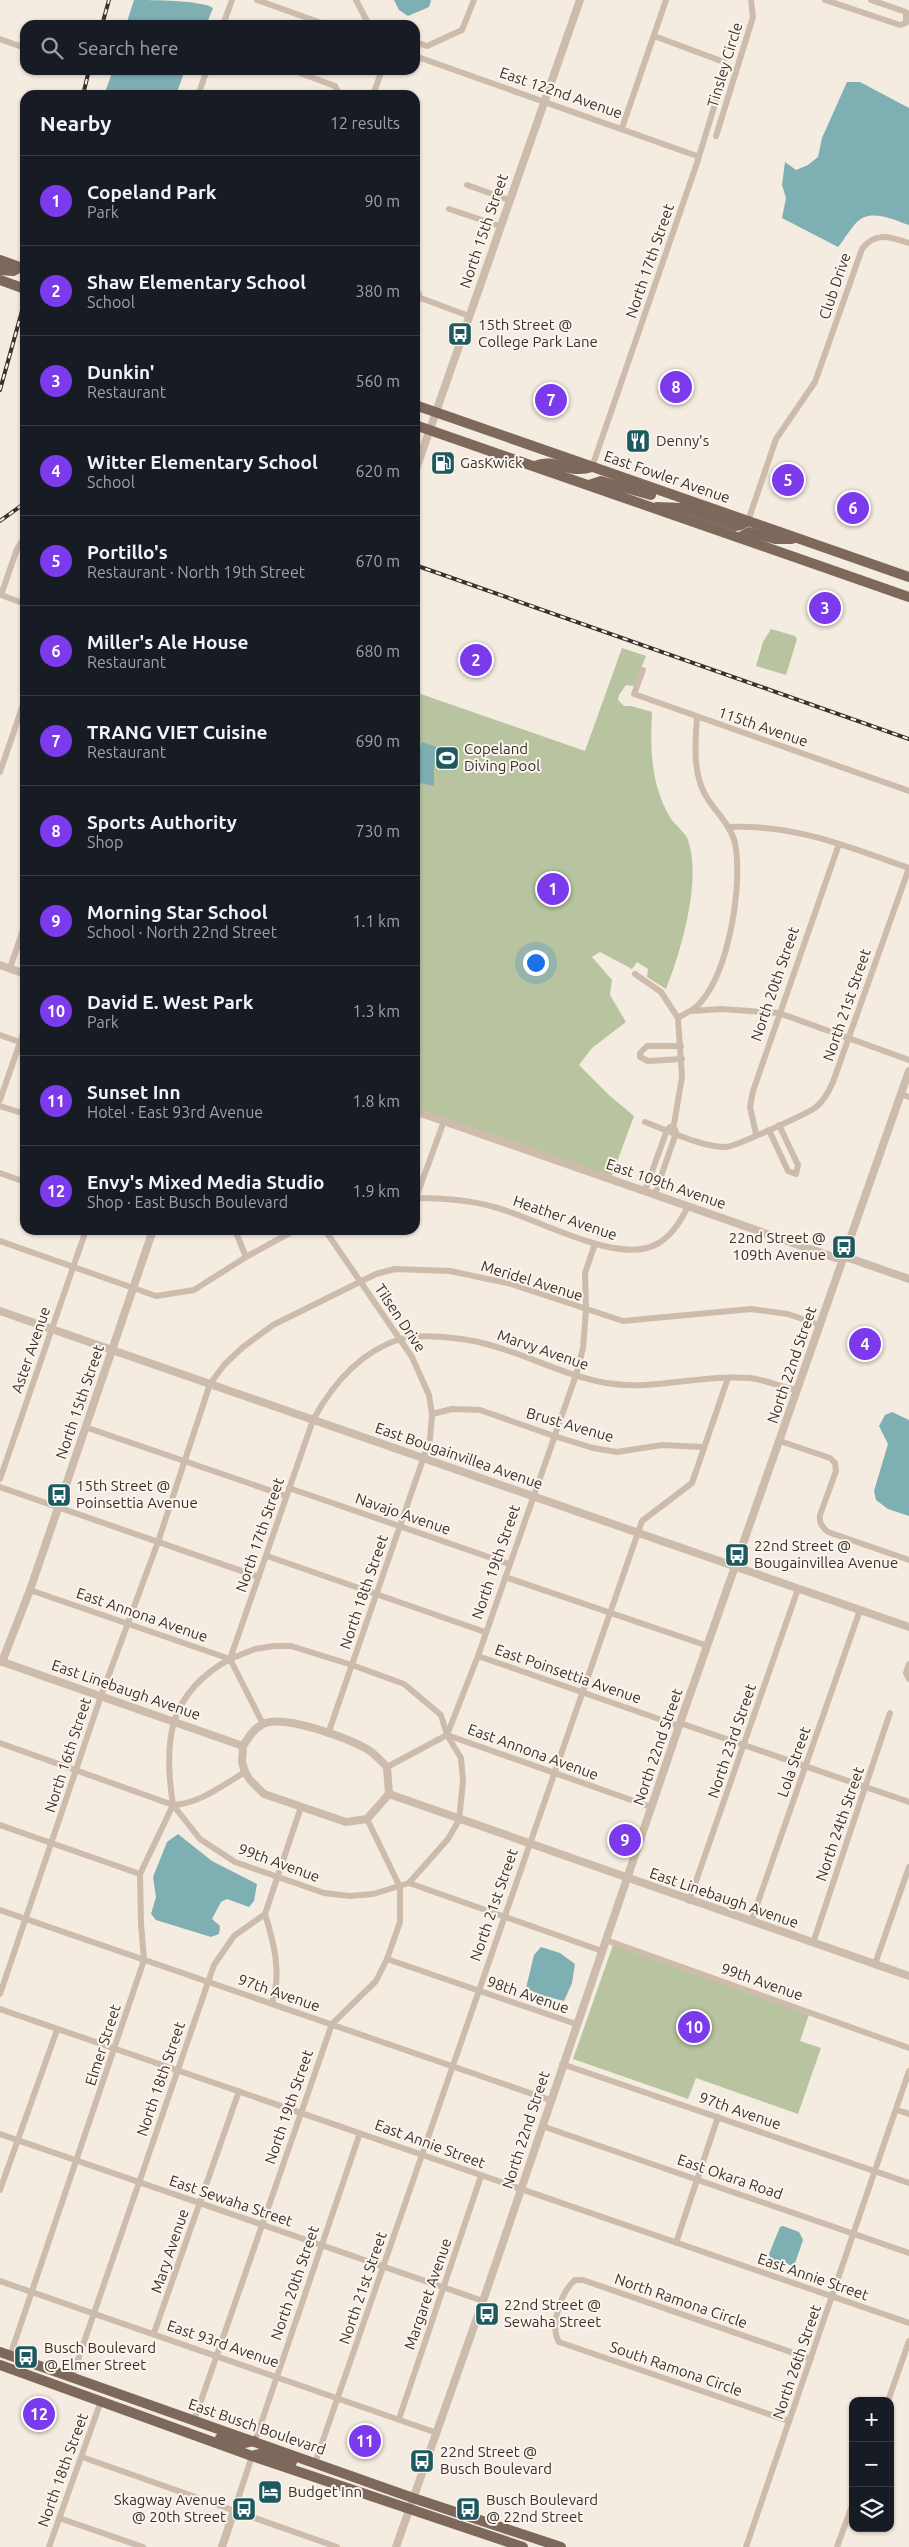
<!DOCTYPE html>
<meta charset="utf-8">
<style>
:root{--surface:#171b24;--page:#242831;--text:#f1f3f6;--muted:#9ea1a6;--line:#363941;--accent:#7c3aed}
body{margin:0;font-family:Ubuntu,sans-serif;background:var(--page);color:var(--text)}
.controls{position:absolute;right:15px;bottom:15px;display:grid;overflow:hidden;border-radius:10px;box-shadow:0 1px 4px #0004}
.controls button{width:45px;height:45px;display:grid;place-items:center;padding:0;border:0;border-bottom:1px solid var(--line);background:var(--surface);color:var(--text);font:25px sans-serif}
.you{position:absolute;left:535px;top:962px;width:18px;height:18px;margin:-12px;border:4px solid #fff;border-radius:50%;background:#1a73e8;box-shadow:0 0 0 8px #1a73e833}
.badge{display:grid;place-items:center;width:32px;height:32px;border-radius:50%;background:var(--accent);color:#fff;font-size:16px;font-weight:700}
.pin{position:absolute;translate:-50% -50%;border:2px solid #fff;box-shadow:0 1px 5px #0006}
.list{margin:0;padding:0;list-style:none}
h2{display:flex;justify-content:space-between;align-items:center;height:65px;margin:0;padding:0 20px;font-size:21px}
h2 small{font-size:16px;font-weight:400;color:var(--muted)}
.list li{display:grid;grid-template-columns:32px 1fr auto;gap:15px;align-items:center;box-sizing:border-box;height:90px;padding:0 20px;border-top:1px solid var(--line)}
.list b{display:block;font-size:19px;white-space:nowrap}
.list p{margin:0;font-size:16px;white-space:nowrap;color:var(--muted)}
.list em{font-size:16px;font-style:normal;color:var(--muted)}
.icon{flex:none;width:28px;height:28px;fill:none;stroke:currentColor;stroke-width:2;stroke-linecap:round;stroke-linejoin:round}
.map{position:relative;flex:none;width:909px;height:2547px;overflow:hidden}
.search{position:absolute;background:var(--surface);box-shadow:0 1px 4px #0004;left:20px;top:20px;width:400px;height:55px;display:flex;align-items:center;gap:12px;box-sizing:border-box;padding:0 18px;border-radius:15px;color:var(--muted);font-size:19px}
.panel{position:absolute;background:var(--surface);box-shadow:0 1px 4px #0004;left:20px;top:90px;width:400px;height:1145px;border-radius:15px}
.map>svg:first-child{display:block}
.green{fill:#b7c49f}
.water{fill:#7eafb3}
.lines{fill:none;stroke-linecap:round;stroke-linejoin:round}
.minor{stroke:#cdbcab;stroke-width:6}
.tertiary{stroke:#cdbcab;stroke-width:8}
.primary{stroke:#7d685b;stroke-width:10}
.rail-casing{stroke:#3b302b;stroke-width:4}
.rail{stroke:#fbf5ee;stroke-width:2;stroke-dasharray:5.5;stroke-linecap:butt}
.labels{text-anchor:middle;stroke-width:4;stroke-linejoin:round;paint-order:stroke}
.street-label{font-size:15px;fill:#3b302b;stroke:#fbf5ee}
.poi-label{font-size:15px;fill:#3b302b;stroke:#fbf5ee;text-anchor:start}
</style>
<div class="map">
<svg width="909" height="2547" viewBox="0 0 909 2547">
<rect width="100%" height="100%" fill="#f4ebe1"/>
<!-- green -->
<g class="green">
<polygon points="771,629 795,636 797,639 786,675 756,666 763,642"/>
<path d="M622,648L646,656L634,686L626,685L619,695L618,700L624,706H631L652,712C650,750 651,786 671,819C676,826 685,832 688,840C702,880 681,952 666,989L647,977L648,969L637,962L632,969L600,952L592,957L612,980L610,995L626,1022L592,1048L579,1065L610,1096L634,1116L611,1178L415,1107V692L585,751Z"/>
<polygon points="613,1945 809,2014 800,2041 821,2048 798,2114 696,2078 688,2099 573,2059"/>
</g>
<!-- water -->
<g class="water">
<path d="M134,0C152,0 200,0 213,8L206,25H126Z"/>
<polygon points="394,0 430,0 431,1 429,7 408,16 399,10"/>
<polygon points="113,70 185,70 176,95 104,95"/>
<path d="M847,82H860L909,108V225C894,220 871,208 857,222C850,229 844,240 838,247L782,218L786,198L782,185L785,162L796,170L808,165L818,157L822,138Z"/>
<polygon points="422,742 440,748 434,766 434,786 415,782 415,761"/>
<polygon points="892,1412 909,1420 909,1516 888,1509 876,1500 874,1491 888,1444 879,1426 885,1415"/>
<polygon points="178,1834 212,1861 257,1884 254,1901 249,1907 227,1899 221,1902 212,1919 220,1926 219,1934 211,1937 156,1920 151,1914 156,1897 153,1877 167,1842"/>
<polygon points="541,1947 560,1953 575,1964 572,1983 564,2001 540,1995 526,1988 534,1955"/>
<polygon points="783,2226 799,2232 803,2240 794,2266 771,2260 769,2254 780,2227"/>
</g>
<g class="lines">
<!-- minor -->
<g class="minor">
<polyline points="257,0 327,25"/>
<polyline points="356,0 369,25"/>
<polyline points="825,0 900,25 906,23 906,12 871,0"/>
<polyline points="223,25 232,0"/>
<polyline points="0,39 25,48"/>
<polyline points="415,42 427,46 462,30 474,0"/>
<polyline points="415,56 697,156"/>
<polyline points="300,73 335,86 339,95"/>
<polyline points="198,95 207,70"/>
<polyline points="373,95 382,70"/>
<polyline points="622,128 666,0"/>
<polyline points="716,136 753,17 751,0"/>
<polyline points="467,185 509,200"/>
<polyline points="449,209 500,226"/>
<polyline points="419,294 418,297 469,316"/>
<polyline points="592,467 697,163 725,71 724,62 654,36"/>
<path d="M748,521L776,439L815,382L862,249C875,231 891,237 909,243"/>
<polyline points="25,536 17,549 1,595 25,604"/>
<polyline points="643,670 634,694 909,791"/>
<polyline points="0,772 25,699"/>
<path d="M729,827C794,824 849,847 909,868"/>
<polyline points="10,968 25,924"/>
<polyline points="635,974 661,992 678,1018"/>
<polyline points="692,1011 721,1009 779,1013 909,1060"/>
<polyline points="0,1035 25,1044"/>
<polyline points="681,1046 647,1046 640,1053 640,1057 648,1061 682,1059"/>
<polyline points="901,1094 909,1097"/>
<polyline points="0,1100 25,1028"/>
<polyline points="0,1106 25,1114"/>
<path d="M645,1122C667,1130 703,1148 726,1147C734,1147 809,1113 816,1107C824,1101 829,1091 833,1082L909,868"/>
<path d="M674,1124L682,1077L678,1018C686,1012 694,1011 700,1003C729,971 743,885 735,843C731,827 719,815 709,801C692,777 695,745 697,717"/>
<polyline points="769,1130 788,1171 796,1174 798,1165 779,1125"/>
<polyline points="756,1134 750,1107 753,1091 839,844"/>
<polyline points="0,1173 25,1182"/>
<polyline points="645,1191 667,1130 670,1127"/>
<polyline points="655,1194 676,1133 675,1129"/>
<path d="M415,1198C441,1198 470,1200 494,1207C537,1218 617,1266 657,1244C672,1236 681,1221 688,1206"/>
<polyline points="416,1198 444,1121"/>
<polyline points="235,1230 246,1257"/>
<polyline points="325,1230 412,1357 429,1395 432,1414 430,1439 328,1734"/>
<polyline points="0,1241 156,1296 194,1290 246,1257 295,1230"/>
<polyline points="432,1414 452,1409 480,1410 554,1436 593,1448 617,1452 662,1445 704,1447"/>
<polyline points="85,1427 286,1496"/>
<path d="M780,1441L830,1458L835,1463L836,1471L820,1515C819,1523 822,1527 828,1532L909,1560"/>
<polyline points="0,1479 86,1230"/>
<polyline points="0,1487 259,1577"/>
<polyline points="289,1488 509,1564"/>
<polyline points="267,1556 485,1632"/>
<polyline points="505,1577 708,1646"/>
<polyline points="30,1590 230,1659 255,1649 274,1646 291,1646 352,1665 404,1684 441,1715 447,1735 651,1807"/>
<polyline points="478,1656 679,1726"/>
<polyline points="230,1659 263,1724"/>
<polyline points="909,1664 906,1673 909,1679"/>
<polyline points="680,1723 909,1802"/>
<polyline points="0,1743 173,1805 200,1839 235,1862 324,1893 350,1896 373,1894 409,1883 448,1839 459,1820 463,1781 461,1758 447,1735"/>
<polyline points="387,1767 447,1735 478,1656 576,1375 583,1348 586,1310 585,1273 595,1244"/>
<path d="M173,1805C163,1741 168,1693 230,1659L313,1420C332,1385 360,1352 400,1339C421,1333 465,1338 486,1344C526,1354 565,1376 606,1383C653,1391 702,1374 750,1378C766,1380 781,1387 797,1390"/>
<path d="M173,1805C199,1804 223,1785 245,1772"/>
<polyline points="0,1825 140,1874"/>
<polyline points="409,1883 602,1951"/>
<polyline points="689,1901 798,1589"/>
<polyline points="0,1910 550,2100"/>
<path d="M265,1914C274,1943 282,1974 272,2003"/>
<polyline points="751,1922 860,1610"/>
<polyline points="606,1940 909,2048"/>
<polyline points="813,1943 890,1713"/>
<polyline points="387,1959 576,2024"/>
<polyline points="875,1964 909,1867"/>
<polyline points="0,1994 101,1696 158,1542 210,1384 224,1365 243,1347 273,1325 376,1274 395,1269 450,1271 511,1284 623,1321 751,1309 788,1314 820,1325"/>
<polyline points="0,2009 909,2323"/>
<polyline points="562,2064 909,2183"/>
<polyline points="897,2110 909,2114"/>
<polyline points="542,2126 909,2253"/>
<polyline points="0,2134 483,2301"/>
<polyline points="0,2190 57,2030"/>
<polyline points="676,2243 718,2117"/>
<polyline points="0,2281 437,2433"/>
<polyline points="154,2333 239,2091"/>
<polyline points="10,2356 144,1960 141,1924 140,1874 173,1805"/>
<polyline points="72,2377 214,1965 234,1936 265,1914 301,1807"/>
<polyline points="888,2401 909,2341"/>
<polyline points="399,2419 481,2176"/>
<polyline points="194,2421 332,2024 376,1981 387,1959 400,1922 400,1887 367,1819"/>
<path d="M789,2421L559,2342C549,2325 562,2291 575,2280H583L811,2359"/>
<polyline points="255,2441 360,2133"/>
<polyline points="82,2457 337,2547"/>
<polyline points="315,2463 642,1521 692,1483 728,1378"/>
<polyline points="234,2511 252,2456"/>
<polyline points="59,2518 143,2547"/>
<polyline points="49,2547 101,2401"/>
<polyline points="746,2547 909,2071"/>
<polyline points="837,2547 853,2503"/>
</g>
<!-- tertiary -->
<g class="tertiary">
<polyline points="415,472 580,0"/>
<polyline points="0,965 25,974"/>
<polyline points="415,1111 836,1258 849,1258 909,1279"/>
<polyline points="0,1311 909,1627"/>
<polyline points="0,1661 243,1746"/>
<polyline points="2,1662 30,1590 153,1230"/>
<polyline points="243,1746 242,1762 245,1772 250,1780 264,1794 346,1822 367,1819 389,1794"/>
<path d="M243,1746C248,1738 254,1728 263,1724C284,1714 347,1738 367,1749C374,1753 381,1761 387,1767L389,1794"/>
<polyline points="389,1794 909,1976"/>
<polyline points="222,2547 234,2511"/>
<polyline points="396,2547 483,2301 680,1723 909,1071"/>
</g>
<!-- primary -->
<g class="primary">
<polyline points="0,260 25,269"/>
<polyline points="0,270 13,271 21,267"/>
<polyline points="0,280 25,289"/>
<polyline points="415,405 909,577"/>
<polyline points="415,425 909,597"/>
<path d="M535,466C555,457 568,475 592,467"/>
<polyline points="589,485 601,481 651,495"/>
<polyline points="657,507 683,508 735,526 741,525 748,521"/>
<polyline points="740,537 749,532 775,539 792,539"/>
<polyline points="0,2352 413,2498 561,2547"/>
<polyline points="0,2365 252,2456 523,2547"/>
<polyline points="220,2438 241,2444 254,2441"/>
<polyline points="252,2456 262,2453 292,2462"/>
</g>
<defs>
<g id="rail">
<polyline points="102,25 109,0"/>
<polyline points="83,95 89,70"/>
<polyline points="0,390 25,300"/>
<polyline points="0,521 25,503"/>
<polyline points="415,565 909,739"/>
</g>
</defs>
<!-- rail casing -->
<use href="#rail" class="rail-casing"/>
<!-- rail -->
<use href="#rail" class="rail"/>
</g>
<!-- icons -->
<defs>
<symbol id="bus-square" viewBox="-11 -11 22 22"><rect x="-9" y="-9" width="18" height="18" rx="4" fill="#1e595f" stroke="#fbf5ee"/><path d="M-5-6H5V4H4V6H2V4H-2V6H-4V4H-5ZM-3.5-4V0h7V-4ZM-3.5 1.2v1.5H-2V1.2ZM2 1.2v1.5H3.5V1.2Z" fill="#fff"/></symbol>
<symbol id="restaurant-square" viewBox="-11 -11 22 22"><rect x="-9" y="-9" width="18" height="18" rx="4" fill="#1e595f" stroke="#fbf5ee"/><path d="M-5-6h1v4h1v-4h1v4h1v-4h1v5L-1.5 .5V6h-2V.5L-5-1ZM5-6V6H3V1.5H1.5Q1.5-4 5-6Z" fill="#fff"/></symbol>
<symbol id="fuel-square" viewBox="-11 -11 22 22"><rect x="-9" y="-9" width="18" height="18" rx="4" fill="#1e595f" stroke="#fbf5ee"/><path d="M-5.5-6h7V0h2V4h1.3V-2.5L3-4.5l.8-.8L6-3V5H2.5V1h-1V6h-7ZM-4.2-4.7v3.2H.2V-4.7Z" fill="#fff"/></symbol>
<symbol id="stadium-square" viewBox="-11 -11 22 22"><rect x="-9" y="-9" width="18" height="18" rx="4" fill="#1e595f" stroke="#fbf5ee"/><path d="M0-5a6.5 5 0 1 0 0 10a6.5 5 0 1 0 0-10ZM-3.5-1.8h7v3.6h-7Z" fill="#fff"/></symbol>
<symbol id="hotel-square" viewBox="-11 -11 22 22"><rect x="-9" y="-9" width="18" height="18" rx="4" fill="#1e595f" stroke="#fbf5ee"/><path d="M-6-4.5h1.5V1H6V5H4.5V3h-9V5H-6ZM-4 0a1.8 1.8 0 1 1 3.6 0ZM.5 0V-2.5h3Q6-2.5 6 0Z" fill="#fff"/></symbol>
</defs>
<g fill-rule="evenodd">
<use href="#bus-square" x="446" y="320" width="28" height="28"/>
<use href="#restaurant-square" x="624" y="427" width="28" height="28"/>
<use href="#fuel-square" x="429" y="449" width="28" height="28"/>
<use href="#stadium-square" x="433" y="744" width="28" height="28"/>
<use href="#bus-square" x="830" y="1233" width="28" height="28"/>
<use href="#bus-square" x="45" y="1481" width="28" height="28"/>
<use href="#bus-square" x="723" y="1541" width="28" height="28"/>
<use href="#bus-square" x="473" y="2300" width="28" height="28"/>
<use href="#bus-square" x="12" y="2343" width="28" height="28"/>
<use href="#bus-square" x="408" y="2447" width="28" height="28"/>
<use href="#hotel-square" x="256" y="2478" width="28" height="28"/>
<use href="#bus-square" x="230" y="2495" width="28" height="28"/>
<use href="#bus-square" x="454" y="2495" width="28" height="28"/>
</g>
<g class="labels">
<!-- street labels -->
<g class="street-label">
<text transform="translate(725 65) rotate(-73)" y="5">Tinsley Circle</text>
<text transform="translate(561 93) rotate(19)" y="5">East 122nd Avenue</text>
<text transform="translate(484 231) rotate(-71)" y="5">North 15th Street</text>
<text transform="translate(650 261) rotate(-71)" y="5">North 17th Street</text>
<text transform="translate(835 286) rotate(-71)" y="5">Club Drive</text>
<text transform="translate(667 477) rotate(19)" y="5">East Fowler Avenue</text>
<text transform="translate(763 727) rotate(19)" y="5">115th Avenue</text>
<text transform="translate(775 984) rotate(-71)" y="5">North 20th Street</text>
<text transform="translate(847 1005) rotate(-71)" y="5">North 21st Street</text>
<text transform="translate(666 1184) rotate(19)" y="5">East 109th Avenue</text>
<text transform="translate(565 1218) rotate(19)" y="5">Heather Avenue</text>
<text transform="translate(532 1281) rotate(17)" y="5">Meridel Avenue</text>
<text transform="translate(400 1318) rotate(56)" y="5">Tilsen Drive</text>
<text transform="translate(31 1350) rotate(-71)" y="5">Aster Avenue</text>
<text transform="translate(543 1350) rotate(19)" y="5">Marvy Avenue</text>
<text transform="translate(792 1365) rotate(-71)" y="5">North 22nd Street</text>
<text transform="translate(80 1402) rotate(-71)" y="5">North 15th Street</text>
<text transform="translate(570 1425) rotate(16)" y="5">Brust Avenue</text>
<text transform="translate(459 1456) rotate(19)" y="5">East Bougainvillea Avenue</text>
<text transform="translate(403 1514) rotate(19)" y="5">Navajo Avenue</text>
<text transform="translate(260 1535) rotate(-71)" y="5">North 17th Street</text>
<text transform="translate(496 1562) rotate(-71)" y="5">North 19th Street</text>
<text transform="translate(364 1592) rotate(-71)" y="5">North 18th Street</text>
<text transform="translate(142 1615) rotate(19)" y="5">East Annona Avenue</text>
<text transform="translate(568 1674) rotate(19)" y="5">East Poinsettia Avenue</text>
<text transform="translate(126 1690) rotate(19)" y="5">East Linebaugh Avenue</text>
<text transform="translate(732 1741) rotate(-71)" y="5">North 23rd Street</text>
<text transform="translate(658 1747) rotate(-71)" y="5">North 22nd Street</text>
<text transform="translate(533 1752) rotate(20)" y="5">East Annona Avenue</text>
<text transform="translate(68 1755) rotate(-72)" y="5">North 16th Street</text>
<text transform="translate(794 1762) rotate(-71)" y="5">Lola Street</text>
<text transform="translate(840 1824) rotate(-71)" y="5">North 24th Street</text>
<text transform="translate(279 1863) rotate(20)" y="5">99th Avenue</text>
<text transform="translate(724 1898) rotate(19)" y="5">East Linebaugh Avenue</text>
<text transform="translate(494 1905) rotate(-71)" y="5">North 21st Street</text>
<text transform="translate(762 1982) rotate(19)" y="5">99th Avenue</text>
<text transform="translate(279 1993) rotate(19)" y="5">97th Avenue</text>
<text transform="translate(528 1995) rotate(19)" y="5">98th Avenue</text>
<text transform="translate(103 2045) rotate(-72)" y="5">Elmer Street</text>
<text transform="translate(161 2079) rotate(-71)" y="5">North 18th Street</text>
<text transform="translate(289 2107) rotate(-71)" y="5">North 19th Street</text>
<text transform="translate(740 2111) rotate(19)" y="5">97th Avenue</text>
<text transform="translate(526 2130) rotate(-72)" y="5">North 22nd Street</text>
<text transform="translate(430 2144) rotate(20)" y="5">East Annie Street</text>
<text transform="translate(730 2177) rotate(19)" y="5">East Okara Road</text>
<text transform="translate(231 2201) rotate(19)" y="5">East Sewaha Street</text>
<text transform="translate(170 2251) rotate(-71)" y="5">Mary Avenue</text>
<text transform="translate(813 2277) rotate(19)" y="5">East Annie Street</text>
<text transform="translate(295 2283) rotate(-71)" y="5">North 20th Street</text>
<text transform="translate(363 2288) rotate(-71)" y="5">North 21st Street</text>
<text transform="translate(428 2294) rotate(-71)" y="5">Margaret Avenue</text>
<text transform="translate(681 2301) rotate(19)" y="5">North Ramona Circle</text>
<text transform="translate(223 2344) rotate(19)" y="5">East 93rd Avenue</text>
<text transform="translate(797 2362) rotate(-71)" y="5">North 26th Street</text>
<text transform="translate(676 2369) rotate(19)" y="5">South Ramona Circle</text>
<text transform="translate(257 2427) rotate(19)" y="5">East Busch Boulevard</text>
<text transform="translate(63 2470) rotate(-70)" y="5">North 18th Street</text>
</g>
<!-- poi labels -->
<g class="poi-label">
<text x="478" y="330">15th Street @<tspan x="478" dy="17">College Park Lane</tspan></text>
<text x="656" y="446">Denny's</text>
<text x="460" y="468">GasKwick</text>
<text x="464" y="754">Copeland<tspan x="464" dy="17">Diving Pool</tspan></text>
<text x="826" y="1243" text-anchor="end">22nd Street @<tspan x="826" dy="17">109th Avenue</tspan></text>
<text x="76" y="1491">15th Street @<tspan x="76" dy="17">Poinsettia Avenue</tspan></text>
<text x="754" y="1551">22nd Street @<tspan x="754" dy="17">Bougainvillea Avenue</tspan></text>
<text x="504" y="2310">22nd Street @<tspan x="504" dy="17">Sewaha Street</tspan></text>
<text x="44" y="2353">Busch Boulevard<tspan x="44" dy="17">@ Elmer Street</tspan></text>
<text x="440" y="2457">22nd Street @<tspan x="440" dy="17">Busch Boulevard</tspan></text>
<text x="288" y="2497">Budget Inn</text>
<text x="226" y="2505" text-anchor="end">Skagway Avenue<tspan x="226" dy="17">@ 20th Street</tspan></text>
<text x="486" y="2505">Busch Boulevard<tspan x="486" dy="17">@ 22nd Street</tspan></text>
</g>
</g>
</svg>
<div class="controls">
<button>+</button>
<button>−</button>
<button><svg class="icon" aria-label="layers" viewBox="0 0 24 24"><path d="M12 4l9 5-9 5-9-5zM3 14l9 5 9-5"/></svg></button>
</div>
<div class="you"></div>
<div class="pin badge" style="left:553px;top:889px">1</div>
<div class="pin badge" style="left:476px;top:660px">2</div>
<div class="pin badge" style="left:825px;top:608px">3</div>
<div class="pin badge" style="left:865px;top:1344px">4</div>
<div class="pin badge" style="left:788px;top:480px">5</div>
<div class="pin badge" style="left:853px;top:508px">6</div>
<div class="pin badge" style="left:551px;top:400px">7</div>
<div class="pin badge" style="left:676px;top:387px">8</div>
<div class="pin badge" style="left:625px;top:1840px">9</div>
<div class="pin badge" style="left:694px;top:2027px">10</div>
<div class="pin badge" style="left:365px;top:2441px">11</div>
<div class="pin badge" style="left:39px;top:2414px">12</div>
<div class="search"><svg class="icon" aria-label="search" viewBox="0 0 24 24"><circle cx="10" cy="10" r="6"/><path d="M15 15l6 6"/></svg>Search here</div>
<section class="panel">
<h2>Nearby<small>12 results</small></h2>
<ul class="list">
<li><span class="badge">1</span><div><b>Copeland Park</b><p>Park</p></div><em>90 m</em></li>
<li><span class="badge">2</span><div><b>Shaw Elementary School</b><p>School</p></div><em>380 m</em></li>
<li><span class="badge">3</span><div><b>Dunkin'</b><p>Restaurant</p></div><em>560 m</em></li>
<li><span class="badge">4</span><div><b>Witter Elementary School</b><p>School</p></div><em>620 m</em></li>
<li><span class="badge">5</span><div><b>Portillo's</b><p>Restaurant · North 19th Street</p></div><em>670 m</em></li>
<li><span class="badge">6</span><div><b>Miller's Ale House</b><p>Restaurant</p></div><em>680 m</em></li>
<li><span class="badge">7</span><div><b>TRANG VIET Cuisine</b><p>Restaurant</p></div><em>690 m</em></li>
<li><span class="badge">8</span><div><b>Sports Authority</b><p>Shop</p></div><em>730 m</em></li>
<li><span class="badge">9</span><div><b>Morning Star School</b><p>School · North 22nd Street</p></div><em>1.1 km</em></li>
<li><span class="badge">10</span><div><b>David E. West Park</b><p>Park</p></div><em>1.3 km</em></li>
<li><span class="badge">11</span><div><b>Sunset Inn</b><p>Hotel · East 93rd Avenue</p></div><em>1.8 km</em></li>
<li><span class="badge">12</span><div><b>Envy's Mixed Media Studio</b><p>Shop · East Busch Boulevard</p></div><em>1.9 km</em></li>
</ul>
</section>
</div>
